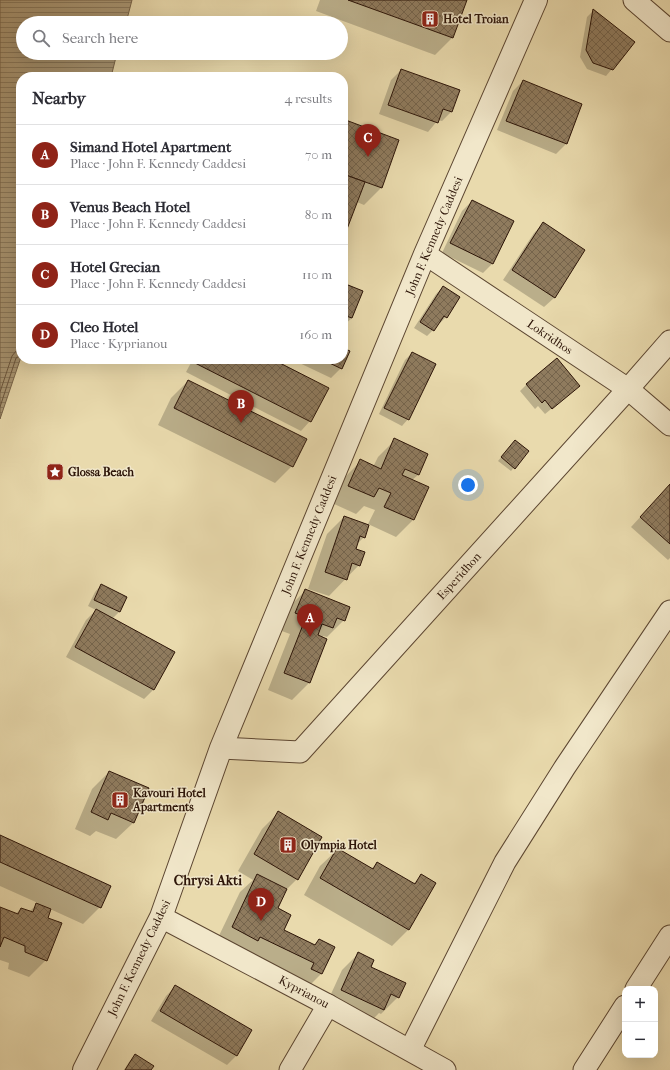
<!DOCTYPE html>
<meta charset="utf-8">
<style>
:root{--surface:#fff;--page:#f7f7f7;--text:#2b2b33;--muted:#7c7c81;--line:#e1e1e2;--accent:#8f2418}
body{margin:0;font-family:"IM FELL French Canon",serif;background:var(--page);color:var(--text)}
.controls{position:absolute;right:12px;bottom:12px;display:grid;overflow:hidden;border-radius:8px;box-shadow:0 4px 16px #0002}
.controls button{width:36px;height:36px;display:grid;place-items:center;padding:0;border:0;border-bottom:1px solid var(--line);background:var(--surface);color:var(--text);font:20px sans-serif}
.you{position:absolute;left:468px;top:485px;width:14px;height:14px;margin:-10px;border:3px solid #fff;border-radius:50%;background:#1a73e8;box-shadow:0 0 0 6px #1a73e833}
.badge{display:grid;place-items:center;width:26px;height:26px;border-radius:50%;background:var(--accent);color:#fff;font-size:13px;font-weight:700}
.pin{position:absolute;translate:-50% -33px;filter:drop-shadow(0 1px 2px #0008)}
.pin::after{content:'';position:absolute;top:21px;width:14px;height:12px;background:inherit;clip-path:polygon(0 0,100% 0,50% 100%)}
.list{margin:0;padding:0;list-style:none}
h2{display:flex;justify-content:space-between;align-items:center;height:52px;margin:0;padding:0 16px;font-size:17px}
h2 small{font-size:13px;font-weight:400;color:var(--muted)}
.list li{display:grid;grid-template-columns:26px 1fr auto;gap:12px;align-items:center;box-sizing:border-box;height:60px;padding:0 16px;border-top:1px solid var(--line)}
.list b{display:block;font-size:15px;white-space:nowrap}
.list p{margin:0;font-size:13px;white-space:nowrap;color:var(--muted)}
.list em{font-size:13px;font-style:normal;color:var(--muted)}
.icon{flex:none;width:22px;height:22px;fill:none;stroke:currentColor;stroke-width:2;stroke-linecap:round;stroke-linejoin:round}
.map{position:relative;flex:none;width:670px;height:1070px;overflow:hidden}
.search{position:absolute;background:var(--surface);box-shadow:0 4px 16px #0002;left:16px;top:16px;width:332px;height:44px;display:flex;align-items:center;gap:10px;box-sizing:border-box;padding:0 14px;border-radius:22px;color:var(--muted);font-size:15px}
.panel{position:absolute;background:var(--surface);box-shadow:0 4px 16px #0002;left:16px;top:72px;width:332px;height:292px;border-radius:16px}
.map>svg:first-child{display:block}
.water{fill:url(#water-rules);stroke:#776349}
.shadow{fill:#0003}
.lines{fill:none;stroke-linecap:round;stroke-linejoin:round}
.shore{stroke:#6b563e;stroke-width:1}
.building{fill:url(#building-cross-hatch);stroke:#2d1508}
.minor-casing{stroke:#5c4631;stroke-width:23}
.tertiary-casing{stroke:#5c4631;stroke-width:24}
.minor{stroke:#f1e7ca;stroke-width:21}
.tertiary{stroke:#f1e7ca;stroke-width:22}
.labels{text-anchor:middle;stroke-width:3;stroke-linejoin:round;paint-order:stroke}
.poi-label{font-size:12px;font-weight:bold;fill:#2d1508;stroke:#f1e7ca;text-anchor:start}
.street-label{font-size:12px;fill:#2d1508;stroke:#f1e7ca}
.quarter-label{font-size:14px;font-weight:bold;fill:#2d1508;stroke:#f1e7ca}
</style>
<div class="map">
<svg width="670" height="1070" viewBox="0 0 670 1070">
<defs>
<pattern id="water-rules" width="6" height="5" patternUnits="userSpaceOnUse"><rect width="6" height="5" fill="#a99775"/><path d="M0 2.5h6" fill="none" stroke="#8a7a5e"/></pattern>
<pattern id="building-cross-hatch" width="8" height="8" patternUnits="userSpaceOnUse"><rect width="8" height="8" fill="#8f7b5e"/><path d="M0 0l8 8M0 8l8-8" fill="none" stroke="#75644c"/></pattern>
</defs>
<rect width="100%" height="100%" fill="#e9daad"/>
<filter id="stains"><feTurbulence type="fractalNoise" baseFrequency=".005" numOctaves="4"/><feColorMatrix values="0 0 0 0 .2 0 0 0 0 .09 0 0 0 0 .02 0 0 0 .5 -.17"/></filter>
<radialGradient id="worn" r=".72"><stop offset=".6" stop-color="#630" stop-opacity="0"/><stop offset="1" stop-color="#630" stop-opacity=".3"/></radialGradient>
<!-- water -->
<polygon class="water" points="0,0 132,0 126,23 23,23 23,53 117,53 111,77 21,77 21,357 0,419"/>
<!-- shadow -->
<g class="shadow">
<polygon points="320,0 466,0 452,38 435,55 316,11"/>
<polygon points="594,10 634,43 606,76 587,69 580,57 587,17"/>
<polygon points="401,70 459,91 451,112 442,121 438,120 428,132 379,114 391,80"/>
<polygon points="523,81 581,104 566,144 556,154 497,130 513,91"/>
<polygon points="343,121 381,188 364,205 357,202 346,229 343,232"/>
<polygon points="472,201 492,264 483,273 442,253 462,211"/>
<polygon points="543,224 584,251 554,298 544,307 503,280 534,233"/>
<polygon points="343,284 362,292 352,318 343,326"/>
<polygon points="443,287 446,317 440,323 438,322 433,330 427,336 414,328 436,294"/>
<polygon points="343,349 349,351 341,368 331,378 291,359 343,359"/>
<polygon points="412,353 408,419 402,426 379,414 405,360"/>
<polygon points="193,359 270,359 310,421 301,431 186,372"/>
<polygon points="188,381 292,466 275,483 158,425 171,398"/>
<polygon points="527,384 572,392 545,414 538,406 535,409 520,391"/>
<polygon points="395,440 427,455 418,475 412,480 427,487 413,520 396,537 368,524 375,510 364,506 356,514 332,503 344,478 361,461 373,467 378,457"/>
<polygon points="512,444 528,451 511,471 498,461"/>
<polygon points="670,485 670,558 668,560 631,527"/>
<polygon points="344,517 364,537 357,544 355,549 359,565 329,596 308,589 327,534"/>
<polygon points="101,585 119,612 112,619 174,653 153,690 144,699 66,657 86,620 96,610 88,606 95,592"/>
<polygon points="305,591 344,620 327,637 323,636 322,638 326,639 309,683 292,700 268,690 290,634 279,630 288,608"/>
<polygon points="109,772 133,823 116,839 96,831 90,836 75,829 92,789"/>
<polygon points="278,813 297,879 285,891 277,909 283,930 314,945 319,940 334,947 321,974 304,991 215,944 240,892 253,880 238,871 262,829"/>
<polygon points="0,836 100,907 83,924 50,909 46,918 46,960 29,977 8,969 9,963 0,960 0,908 15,914 21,909 29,912 38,903 0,886"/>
<polygon points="337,850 371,869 377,863 413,884 421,876 409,929 392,946 304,895 320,866"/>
<polygon points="359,953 398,997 381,1014 379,1013 366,1026 325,1007 342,970"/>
<polygon points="175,987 251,1031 236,1056 227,1065 151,1021 166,996"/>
<polygon points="135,1055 150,1070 124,1070 129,1062"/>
</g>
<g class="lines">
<!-- shore -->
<g class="shore">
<polyline points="0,392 12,356 16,351 21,350"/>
<polyline points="0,407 16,358 21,355"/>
</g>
</g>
<!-- building -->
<g class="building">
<polygon points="348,0 467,0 453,38"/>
<polygon points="593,9 635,42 613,70 593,63 586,50"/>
<polygon points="401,69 460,90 452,112 443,109 438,123 388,105"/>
<polygon points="523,80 582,104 567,144 506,121"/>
<polygon points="343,119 399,140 382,188 343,174"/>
<polygon points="343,174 365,182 347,229 343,228"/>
<polygon points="472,200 514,221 493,264 450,243"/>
<polygon points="543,222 585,250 555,298 512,270"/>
<polygon points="343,283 363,291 352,318 343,315"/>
<polygon points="443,286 460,297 447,318 444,316 434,331 420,322"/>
<polygon points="343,348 350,351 342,369 321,359 343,359"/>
<polygon points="412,352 436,364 409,420 384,408"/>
<polygon points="557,358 580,386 552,409 545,400 542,403 526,384"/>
<polygon points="197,359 272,359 329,388 311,422 195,363"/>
<polygon points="188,380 307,439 293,467 174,408"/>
<polygon points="394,438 428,454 419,475 405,469 402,475 429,487 414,520 384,507 391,493 379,488 374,497 348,486 360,459 381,469"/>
<polygon points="515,440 529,451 515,469 501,457"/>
<polygon points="670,484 670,544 640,517"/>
<polygon points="344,516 369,525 365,538 360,536 356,549 365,552 360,566 352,563 347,580 325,572"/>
<polygon points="101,584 127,597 120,612 94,600"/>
<polygon points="305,589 350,607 345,621 337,618 333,628 322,624 318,635 327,639 310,683 284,673 306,617 295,613"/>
<polygon points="96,609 175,652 154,690 75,647"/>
<polygon points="109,771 149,788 134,823 111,813 108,820 91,812"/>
<polygon points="278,811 322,837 298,880 254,854"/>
<polygon points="0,835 111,886 101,908 0,862"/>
<polygon points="337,848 373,869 377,862 415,884 421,874 436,883 409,930 320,878"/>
<polygon points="257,874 287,889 278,908 291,915 284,930 315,945 319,939 335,947 322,974 311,969 314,963 260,937 258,941 232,927"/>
<polygon points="36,903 51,909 48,918 62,923 47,961 25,952 25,946 4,937 0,947 0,907 18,914 21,908 33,912"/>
<polygon points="358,952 374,960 371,967 406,983 399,998 391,994 384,1010 341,990"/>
<polygon points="175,985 252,1030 237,1056 160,1011"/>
<polygon points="135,1054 154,1066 151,1070 125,1070"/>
</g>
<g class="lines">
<defs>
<g id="minor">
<polyline points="634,0 670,31"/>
<polyline points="425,254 628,389 670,425"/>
<polyline points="221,748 300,752 628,389 670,341"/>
<polyline points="161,917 328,1005 445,1070"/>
<polyline points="636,989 670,936"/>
<polyline points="410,1050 505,862 565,767 670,611"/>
<polyline points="290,1070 328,1005"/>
<polyline points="584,1070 625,1006"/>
</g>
<polyline id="tertiary" points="84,1070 161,917 221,748 425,254 536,0"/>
</defs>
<!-- minor casing -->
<use href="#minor" class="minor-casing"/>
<!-- tertiary casing -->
<use href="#tertiary" class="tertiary-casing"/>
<!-- minor -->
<use href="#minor" class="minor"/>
<!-- tertiary -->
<use href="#tertiary" class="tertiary"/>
</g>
<!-- icons -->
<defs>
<symbol id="building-square" viewBox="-11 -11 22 22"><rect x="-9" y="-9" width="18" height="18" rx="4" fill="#8f2418" stroke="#f1e7ca"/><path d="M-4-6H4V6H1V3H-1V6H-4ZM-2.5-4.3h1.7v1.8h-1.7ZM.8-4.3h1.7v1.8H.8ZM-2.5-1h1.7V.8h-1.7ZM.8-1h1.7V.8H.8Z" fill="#fff"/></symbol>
<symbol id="sight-square" viewBox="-11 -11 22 22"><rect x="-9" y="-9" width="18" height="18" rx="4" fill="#8f2418" stroke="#f1e7ca"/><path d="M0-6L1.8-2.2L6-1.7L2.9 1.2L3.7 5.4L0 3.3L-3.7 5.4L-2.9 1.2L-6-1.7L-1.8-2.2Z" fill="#fff"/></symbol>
</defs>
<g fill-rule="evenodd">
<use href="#building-square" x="420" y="9" width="20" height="20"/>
<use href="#sight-square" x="45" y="462" width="20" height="20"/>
<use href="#building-square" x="110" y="790" width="20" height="20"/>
<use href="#building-square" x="278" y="835" width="20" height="20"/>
</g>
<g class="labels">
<!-- poi labels -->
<g class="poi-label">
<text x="443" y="23">Hotel Troian</text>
<text x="68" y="476">Glossa Beach</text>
<text x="133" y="797">Kavouri Hotel<tspan x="133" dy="14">Apartments</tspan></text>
<text x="301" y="849">Olympia Hotel</text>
</g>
<!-- street labels -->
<g class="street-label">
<text transform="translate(434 236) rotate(-67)" y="4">John F. Kennedy Caddesi</text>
<text transform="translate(550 337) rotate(34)" y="4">Lokridhos</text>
<text transform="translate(309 535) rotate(-68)" y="4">John F. Kennedy Caddesi</text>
<text transform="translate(459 576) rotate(-48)" y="4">Esperidhon</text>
<text transform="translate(139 958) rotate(-64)" y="4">John F. Kennedy Caddesi</text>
<text transform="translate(304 992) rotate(28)" y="4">Kyprianou</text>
</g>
<!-- quarter labels -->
<g class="quarter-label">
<text x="208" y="885">Chrysi Akti</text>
</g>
</g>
<rect width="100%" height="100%" filter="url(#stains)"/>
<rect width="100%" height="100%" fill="url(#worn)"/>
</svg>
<div class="controls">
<button>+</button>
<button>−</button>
</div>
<div class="you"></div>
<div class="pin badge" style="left:310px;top:637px">A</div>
<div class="pin badge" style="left:241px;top:423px">B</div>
<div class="pin badge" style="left:368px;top:157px">C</div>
<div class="pin badge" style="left:261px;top:921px">D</div>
<div class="search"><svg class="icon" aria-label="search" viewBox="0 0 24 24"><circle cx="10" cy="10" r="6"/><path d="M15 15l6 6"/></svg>Search here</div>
<section class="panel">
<h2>Nearby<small>4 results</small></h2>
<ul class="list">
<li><span class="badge">A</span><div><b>Simand Hotel Apartment</b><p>Place · John F. Kennedy Caddesi</p></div><em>70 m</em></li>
<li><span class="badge">B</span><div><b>Venus Beach Hotel</b><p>Place · John F. Kennedy Caddesi</p></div><em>80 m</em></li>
<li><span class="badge">C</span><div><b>Hotel Grecian</b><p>Place · John F. Kennedy Caddesi</p></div><em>110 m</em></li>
<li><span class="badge">D</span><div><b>Cleo Hotel</b><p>Place · Kyprianou</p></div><em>160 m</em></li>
</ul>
</section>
</div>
